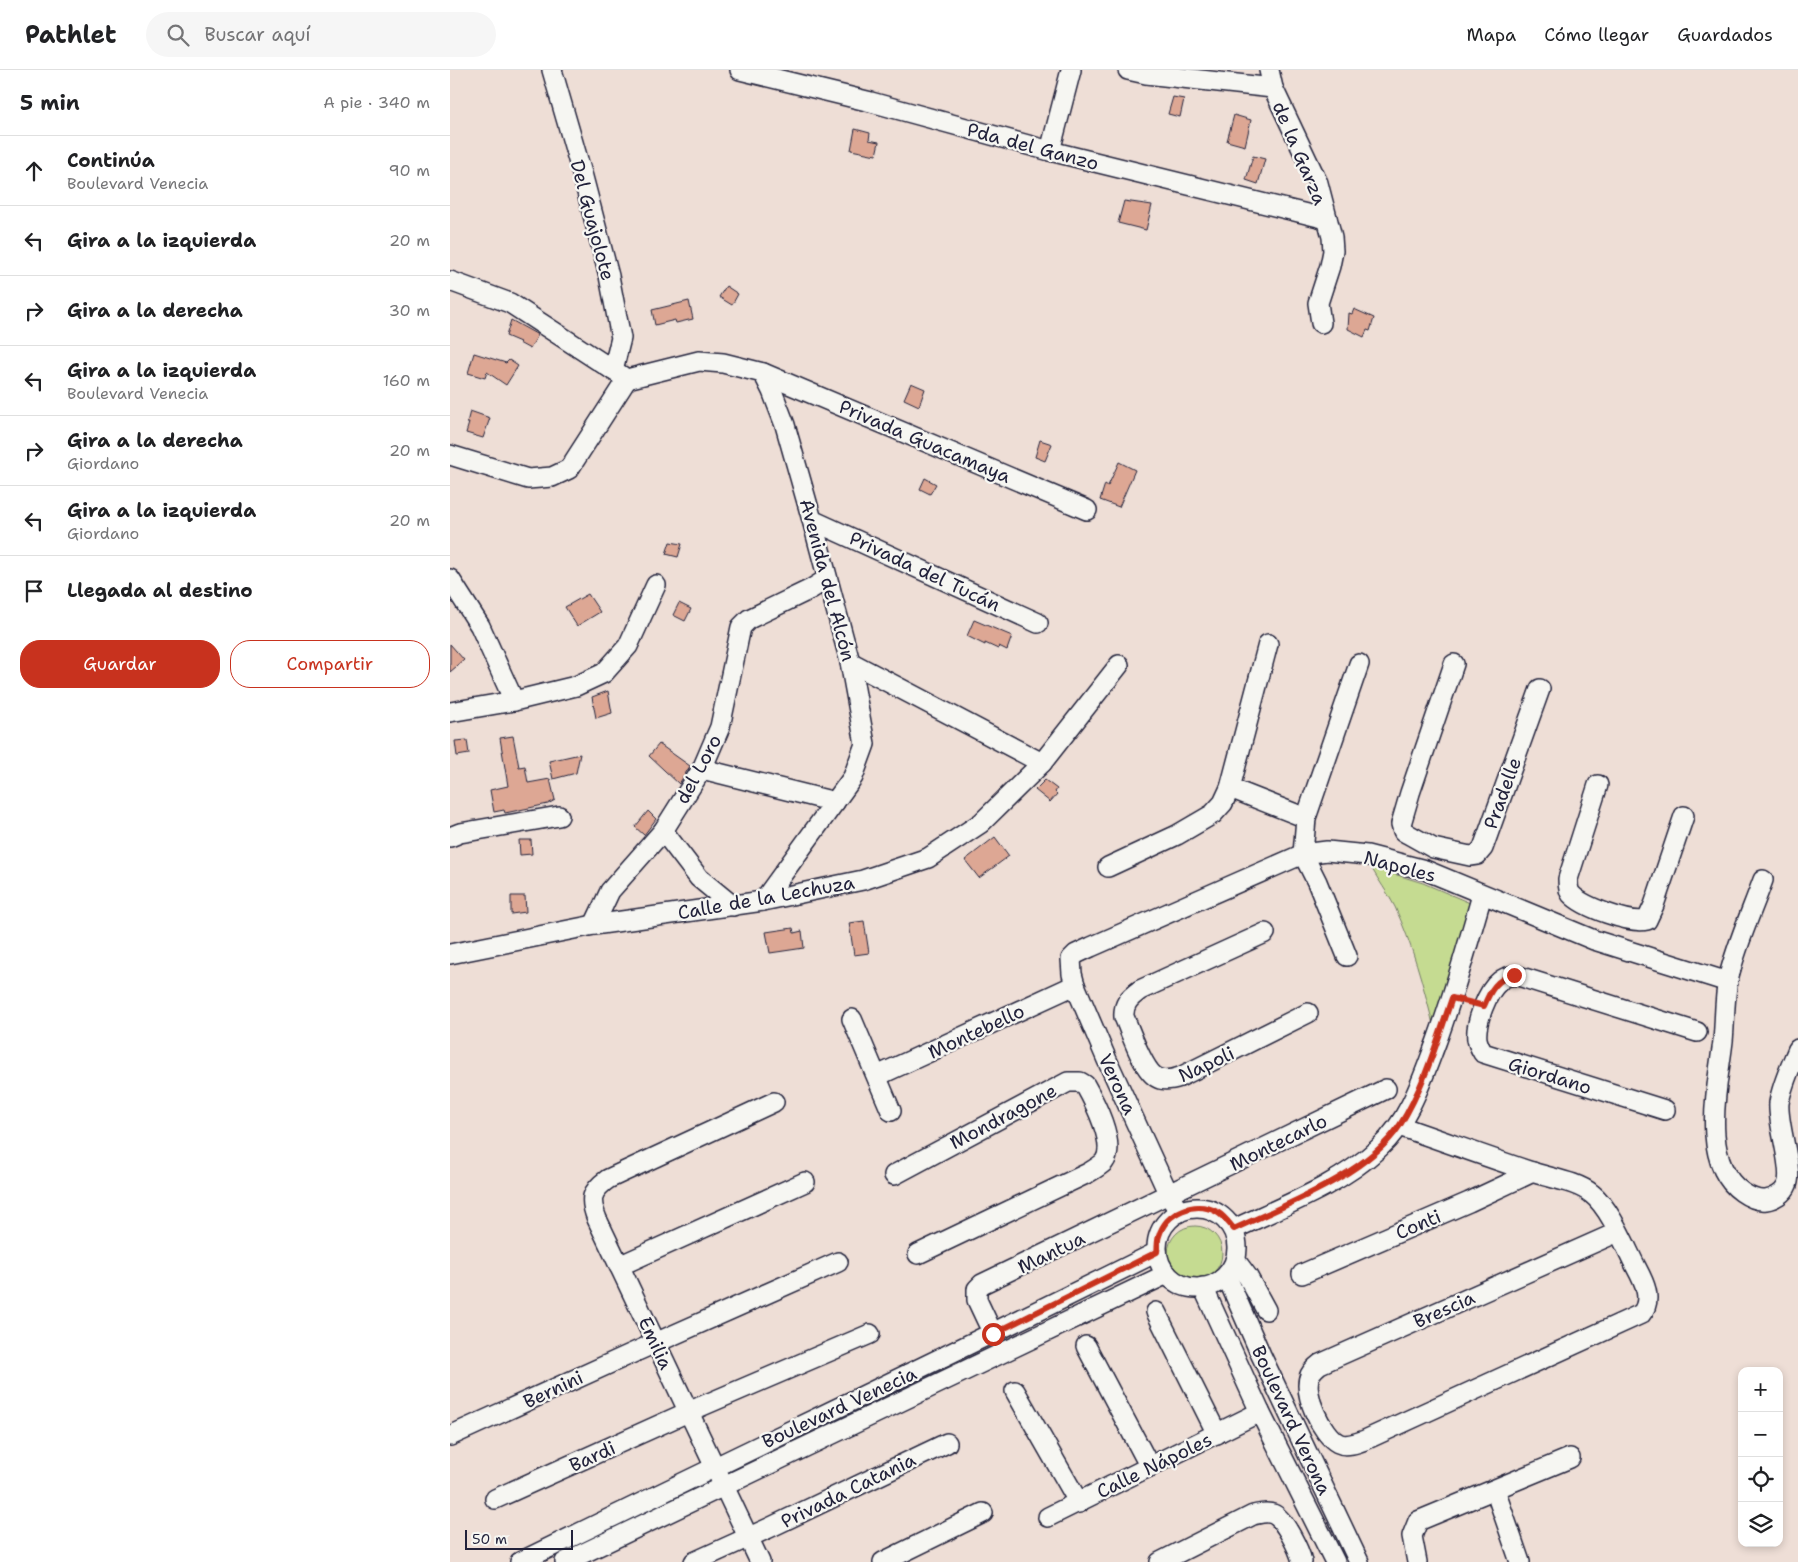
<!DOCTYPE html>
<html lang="es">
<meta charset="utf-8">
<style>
:root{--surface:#fff;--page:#f6f6f6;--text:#202124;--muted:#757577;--line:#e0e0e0;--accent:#c8321e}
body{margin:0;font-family:"Shantell Sans",sans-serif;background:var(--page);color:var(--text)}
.controls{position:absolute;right:15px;bottom:15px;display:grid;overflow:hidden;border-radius:10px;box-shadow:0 2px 8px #0003}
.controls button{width:45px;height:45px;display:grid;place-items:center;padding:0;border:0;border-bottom:1px solid var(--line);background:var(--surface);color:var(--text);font:25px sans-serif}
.scale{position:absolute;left:15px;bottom:12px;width:108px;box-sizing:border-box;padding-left:5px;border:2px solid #22223b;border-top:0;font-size:14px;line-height:18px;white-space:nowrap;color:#22223b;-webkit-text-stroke:4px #f6f6f2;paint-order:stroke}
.stop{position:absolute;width:15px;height:15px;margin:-11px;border:4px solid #c8321e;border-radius:50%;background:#fff}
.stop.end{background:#c8321e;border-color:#fff;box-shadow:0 1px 5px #0008}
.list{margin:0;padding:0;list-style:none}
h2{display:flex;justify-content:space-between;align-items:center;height:65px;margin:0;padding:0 20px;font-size:21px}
h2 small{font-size:16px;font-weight:400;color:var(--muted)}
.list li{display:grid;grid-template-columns:32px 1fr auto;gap:15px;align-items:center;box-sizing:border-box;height:70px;padding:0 20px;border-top:1px solid var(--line)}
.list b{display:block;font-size:19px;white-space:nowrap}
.list p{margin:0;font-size:16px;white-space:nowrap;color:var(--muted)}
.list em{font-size:16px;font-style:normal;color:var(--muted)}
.actions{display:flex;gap:10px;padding:15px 20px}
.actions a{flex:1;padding:11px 0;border:1px solid var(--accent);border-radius:20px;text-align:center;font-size:18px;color:var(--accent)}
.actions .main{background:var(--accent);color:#fff}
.icon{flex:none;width:28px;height:28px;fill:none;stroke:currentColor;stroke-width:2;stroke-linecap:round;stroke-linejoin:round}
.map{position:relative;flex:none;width:1348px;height:1492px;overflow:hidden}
header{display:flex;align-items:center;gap:30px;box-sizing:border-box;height:70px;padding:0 25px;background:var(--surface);border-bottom:1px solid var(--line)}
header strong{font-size:24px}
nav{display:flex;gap:28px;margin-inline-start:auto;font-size:18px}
.search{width:350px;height:45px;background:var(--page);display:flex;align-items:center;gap:12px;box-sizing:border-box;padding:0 18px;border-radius:28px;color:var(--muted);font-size:19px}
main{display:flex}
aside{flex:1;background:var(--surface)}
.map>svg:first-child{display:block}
.green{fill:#c5db91;stroke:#747e66}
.building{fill:#dda794;stroke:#22223b}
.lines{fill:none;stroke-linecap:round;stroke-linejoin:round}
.minor-casing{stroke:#22223b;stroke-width:22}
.minor{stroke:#f6f6f2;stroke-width:19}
.route{stroke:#c8321e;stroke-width:6}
.labels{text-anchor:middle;stroke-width:4.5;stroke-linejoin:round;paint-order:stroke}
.street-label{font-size:19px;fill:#22223b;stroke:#f6f6f2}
</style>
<header>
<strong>Pathlet</strong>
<div class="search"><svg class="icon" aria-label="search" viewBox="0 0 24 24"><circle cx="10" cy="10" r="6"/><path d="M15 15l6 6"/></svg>Buscar aquí</div>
<nav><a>Mapa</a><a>Cómo llegar</a><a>Guardados</a></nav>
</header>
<main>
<aside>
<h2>5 min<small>A pie · 340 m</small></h2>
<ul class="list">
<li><svg class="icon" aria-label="ahead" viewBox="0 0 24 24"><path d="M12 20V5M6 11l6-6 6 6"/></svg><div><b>Continúa</b><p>Boulevard Venecia</p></div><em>90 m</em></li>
<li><svg class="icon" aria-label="left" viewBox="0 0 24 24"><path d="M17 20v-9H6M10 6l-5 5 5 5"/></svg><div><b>Gira a la izquierda</b></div><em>20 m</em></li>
<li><svg class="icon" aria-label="right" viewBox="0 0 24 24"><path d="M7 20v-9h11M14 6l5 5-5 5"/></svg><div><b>Gira a la derecha</b></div><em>30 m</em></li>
<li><svg class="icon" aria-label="left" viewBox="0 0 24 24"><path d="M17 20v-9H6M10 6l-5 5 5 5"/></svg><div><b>Gira a la izquierda</b><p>Boulevard Venecia</p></div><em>160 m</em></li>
<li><svg class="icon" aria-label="right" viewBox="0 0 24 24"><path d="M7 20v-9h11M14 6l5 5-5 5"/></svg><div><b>Gira a la derecha</b><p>Giordano</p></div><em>20 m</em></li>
<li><svg class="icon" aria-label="left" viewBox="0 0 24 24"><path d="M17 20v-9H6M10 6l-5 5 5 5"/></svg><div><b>Gira a la izquierda</b><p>Giordano</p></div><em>20 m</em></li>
<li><svg class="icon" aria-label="arrive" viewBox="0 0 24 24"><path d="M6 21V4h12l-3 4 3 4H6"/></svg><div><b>Llegada al destino</b></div></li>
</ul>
<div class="actions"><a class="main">Guardar</a><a>Compartir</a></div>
</aside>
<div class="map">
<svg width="1348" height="1492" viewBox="0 0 1348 1492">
<rect width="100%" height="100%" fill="#eeded6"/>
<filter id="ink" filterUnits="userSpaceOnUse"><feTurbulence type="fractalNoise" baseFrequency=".02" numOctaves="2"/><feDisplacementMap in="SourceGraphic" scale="10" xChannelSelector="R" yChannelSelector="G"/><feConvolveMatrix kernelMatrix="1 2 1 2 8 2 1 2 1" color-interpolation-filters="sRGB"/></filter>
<g filter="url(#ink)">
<!-- green -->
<g class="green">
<path d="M921,797L973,813L1020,833L1022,838L983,954C973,914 962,874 945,837C938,823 928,810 921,797Z"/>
<circle cx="745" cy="1183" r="27"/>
</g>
<!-- building -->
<g class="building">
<polygon points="723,27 734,29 730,47 718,44"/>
<polygon points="784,45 801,50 795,76 777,71"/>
<polygon points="405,59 420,63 419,70 429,72 426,85 401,80"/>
<polygon points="803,86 815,89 808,114 796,110"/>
<polygon points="674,131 702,135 696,160 668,153"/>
<polygon points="276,216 288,224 282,235 269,227"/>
<polygon points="239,231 243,249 226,253 225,250 205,255 202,240"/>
<polygon points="904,239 924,248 920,261 917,260 914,267 898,259 899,243 902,244"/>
<polygon points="61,250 88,265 80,279 69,273 70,272 56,266"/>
<polygon points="24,283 56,293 59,290 68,296 56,315 37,302 35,308 18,303"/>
<polygon points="461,313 475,319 469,336 454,329"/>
<polygon points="20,341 40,348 33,368 16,363 19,353 17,353"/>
<polygon points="590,370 602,374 595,391 585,387"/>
<polygon points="669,392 685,400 669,437 650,430 655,414 658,416"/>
<polygon points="475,408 486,414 480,424 470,419"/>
<polygon points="220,472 232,474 228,487 216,484"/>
<polygon points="138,524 150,542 127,556 115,537"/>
<polygon points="229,533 241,539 235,551 223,545"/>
<polygon points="524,550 562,566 557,580 549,576 548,579 535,573 535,575 517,566"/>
<polygon points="0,574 14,590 0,602"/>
<polygon points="158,621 162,643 146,648 142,627"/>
<polygon points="63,666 69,697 75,696 78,713 100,709 105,730 98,734 55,743 54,740 44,742 40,720 58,716 50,668"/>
<polygon points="17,670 19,684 7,686 5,671"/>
<polygon points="209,674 240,696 229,714 199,686"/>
<polygon points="130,684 126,703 103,709 99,691"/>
<polygon points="595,710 607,719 605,722 607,724 600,732 585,720"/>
<polygon points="198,741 206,749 194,765 185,757"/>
<polygon points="545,767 559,786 529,808 515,790"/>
<polygon points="69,770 81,770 82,784 70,785"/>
<polygon points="61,826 75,826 76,842 61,844"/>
<polygon points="414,851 419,883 404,885 399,853"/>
<polygon points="343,858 344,863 352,861 354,878 320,883 316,862"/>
</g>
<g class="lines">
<defs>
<g id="minor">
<polyline points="102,0 133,107 159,206 171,268 163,300"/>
<polyline points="290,0 421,32 600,81 877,149"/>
<polyline points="678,0 696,4 823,18"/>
<polyline points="819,0 823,18 868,113 882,167 883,181 880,196 868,233 871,253"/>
<polyline points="600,81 621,0"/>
<polyline points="0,211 60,233 172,306"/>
<polyline points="313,303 322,321 335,355 362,450 400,592 415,674 403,707 313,831"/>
<polyline points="177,309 249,291 273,293 313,303 637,440"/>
<polyline points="0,385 78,409 102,407 119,399 177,309"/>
<polyline points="362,450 588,553"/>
<polyline points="0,509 30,556 64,631"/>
<polyline points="400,592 592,693"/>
<polyline points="1004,594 960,723 951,754 953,761 958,764 983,778 1020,786 1027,785 1033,778 1090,619"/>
<polyline points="0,642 64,631 126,616 154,603 178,576 206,515"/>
<polyline points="252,699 385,732"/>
<path d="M1148,715L1118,809C1118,814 1118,820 1121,824C1133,837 1180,854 1197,850L1204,835L1234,746"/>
<polyline points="780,718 856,748"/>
<polyline points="213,761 249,808 283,836"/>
<polyline points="0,767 10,763 109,746"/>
<polyline points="658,797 727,765 763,744 773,733 780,718 818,574"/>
<path d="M1313,810C1301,843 1286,876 1278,910C1274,930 1275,951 1273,971C1268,1015 1249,1092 1292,1122C1299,1127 1306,1131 1316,1130C1324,1129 1334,1123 1337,1115C1344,1099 1327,1055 1329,1033C1332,1014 1341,996 1348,979"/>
<polyline points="144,855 160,821 213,761 252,699 270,657 291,557 299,549 361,519 377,509"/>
<path d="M815,863L690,920C679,928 673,934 674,947C681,962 694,1005 710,1009C717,1011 724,1009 730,1007L858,943"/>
<polyline points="0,884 144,855 313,831 413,810 478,788 531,753 592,693 669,595"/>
<polyline points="897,886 867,812 853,784 856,748 909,594"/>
<polyline points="402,949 441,1041"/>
<polyline points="427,1006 625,915"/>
<path d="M1215,1040L1033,983C1030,978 1028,974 1027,969C1025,953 1037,921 1050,911C1054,907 1059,906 1065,905L1247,962"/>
<path d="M949,1056C993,1071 1037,1087 1082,1102C1100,1108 1128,1112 1142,1124C1159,1137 1175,1175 1185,1195C1193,1210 1204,1229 1191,1244L915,1370C907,1373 896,1377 888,1373C872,1365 852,1323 860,1305C862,1301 866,1297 870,1294L1168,1162"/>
<path d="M444,1105L618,1012H630L635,1015C644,1031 667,1075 654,1092C650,1096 643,1100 638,1103L468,1184"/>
<circle cx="747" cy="1178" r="40"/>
<polyline points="729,1142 719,1125 657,990 625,915 622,904 621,889 626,884 641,877 853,784 877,781 917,785 975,800 1144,870 1278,912"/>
<path d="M784,1159C833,1136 888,1116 929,1078C959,1051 972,1010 986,973C1004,924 1018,874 1032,825"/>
<polyline points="786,1191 798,1207 816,1240"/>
<polyline points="169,1196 355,1112"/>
<polyline points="852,1204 1019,1132 1083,1102"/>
<polyline points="777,1207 811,1285 909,1492"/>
<polyline points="753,1217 810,1342 885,1492"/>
<polyline points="706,1242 767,1364"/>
<polyline points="543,1264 527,1230 527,1219 532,1214 936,1019"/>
<polyline points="636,1276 700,1397"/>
<polyline points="565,1321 629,1433"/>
<polyline points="0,1366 185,1282 388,1192"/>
<polyline points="1045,1420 1070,1492"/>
<polyline points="45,1429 238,1342 420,1264"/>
<polyline points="598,1447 810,1342"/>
<path d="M70,1492C282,1388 496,1287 707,1182"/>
<polyline points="115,1492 717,1204"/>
<polyline points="244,1492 319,1458 497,1373"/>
<path d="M310,1492L147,1149C139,1129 141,1121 158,1109L324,1032"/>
<polyline points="433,1492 533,1443"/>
<path d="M710,1492L803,1445C809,1444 816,1441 823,1444C834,1448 850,1481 852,1492"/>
<polyline points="967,1492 962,1466 968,1451 1120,1388"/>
</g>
</defs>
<!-- minor casing -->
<use href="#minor" class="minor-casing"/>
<!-- minor -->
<use href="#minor" class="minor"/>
</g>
</g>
<g class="lines" filter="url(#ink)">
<!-- route -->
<path class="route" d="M543,1264L707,1182C708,1177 707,1171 709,1166C716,1142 745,1130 767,1142C774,1146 779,1153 784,1159C835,1135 918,1104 950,1055C974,1017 987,971 1002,928L1034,936C1040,921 1047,908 1064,905"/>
</g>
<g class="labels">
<!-- street labels -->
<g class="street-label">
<text transform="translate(583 76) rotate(15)" y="7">Pda del Ganzo</text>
<text transform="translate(850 83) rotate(67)" y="7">de la Garza</text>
<text transform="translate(143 150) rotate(75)" y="7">Del Guajolote</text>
<text transform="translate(475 371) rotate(23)" y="7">Privada Guacamaya</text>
<text transform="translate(475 501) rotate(25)" y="7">Privada del Tucán</text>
<text transform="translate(378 510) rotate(75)" y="7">Avenida del Alcón</text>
<text transform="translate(248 699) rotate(-62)" y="7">del Loro</text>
<text transform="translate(1052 723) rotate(-70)" y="7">Pradelle</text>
<text transform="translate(950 796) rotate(15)" y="7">Napoles</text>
<text transform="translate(316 827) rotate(-10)" y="7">Calle de la Lechuza</text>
<text transform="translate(526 961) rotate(-25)" y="7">Montebello</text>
<text transform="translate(756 994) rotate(-25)" y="7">Napoli</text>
<text transform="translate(1100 1005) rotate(17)" y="7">Giordano</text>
<text transform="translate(668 1014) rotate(65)" y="7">Verona</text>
<text transform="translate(553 1046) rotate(-28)" y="7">Mondragone</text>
<text transform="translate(828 1072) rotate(-26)" y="7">Montecarlo</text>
<text transform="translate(968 1154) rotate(-23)" y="7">Conti</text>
<text transform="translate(601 1182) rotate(-26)" y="7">Mantua</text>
<text transform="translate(994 1239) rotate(-24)" y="7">Brescia</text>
<text transform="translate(206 1273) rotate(65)" y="7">Emilia</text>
<text transform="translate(103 1319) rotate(-25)" y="7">Bernini</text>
<text transform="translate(389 1337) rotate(-25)" y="7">Boulevard Venecia</text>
<text transform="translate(842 1350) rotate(65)" y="7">Boulevard Verona</text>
<text transform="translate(142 1386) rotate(-24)" y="7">Bardi</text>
<text transform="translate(704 1395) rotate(-26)" y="7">Calle Nápoles</text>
<text transform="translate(398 1420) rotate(-26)" y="7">Privada Catania</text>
</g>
</g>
</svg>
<div class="controls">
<button>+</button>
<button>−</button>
<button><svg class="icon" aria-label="locate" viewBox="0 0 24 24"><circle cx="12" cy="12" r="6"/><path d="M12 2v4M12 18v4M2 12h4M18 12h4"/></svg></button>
<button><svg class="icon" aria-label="layers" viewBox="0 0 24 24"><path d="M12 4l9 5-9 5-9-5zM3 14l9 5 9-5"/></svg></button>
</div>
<div class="scale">50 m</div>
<div class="stop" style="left:543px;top:1264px"></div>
<div class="stop end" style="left:1064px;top:905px"></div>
</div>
</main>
